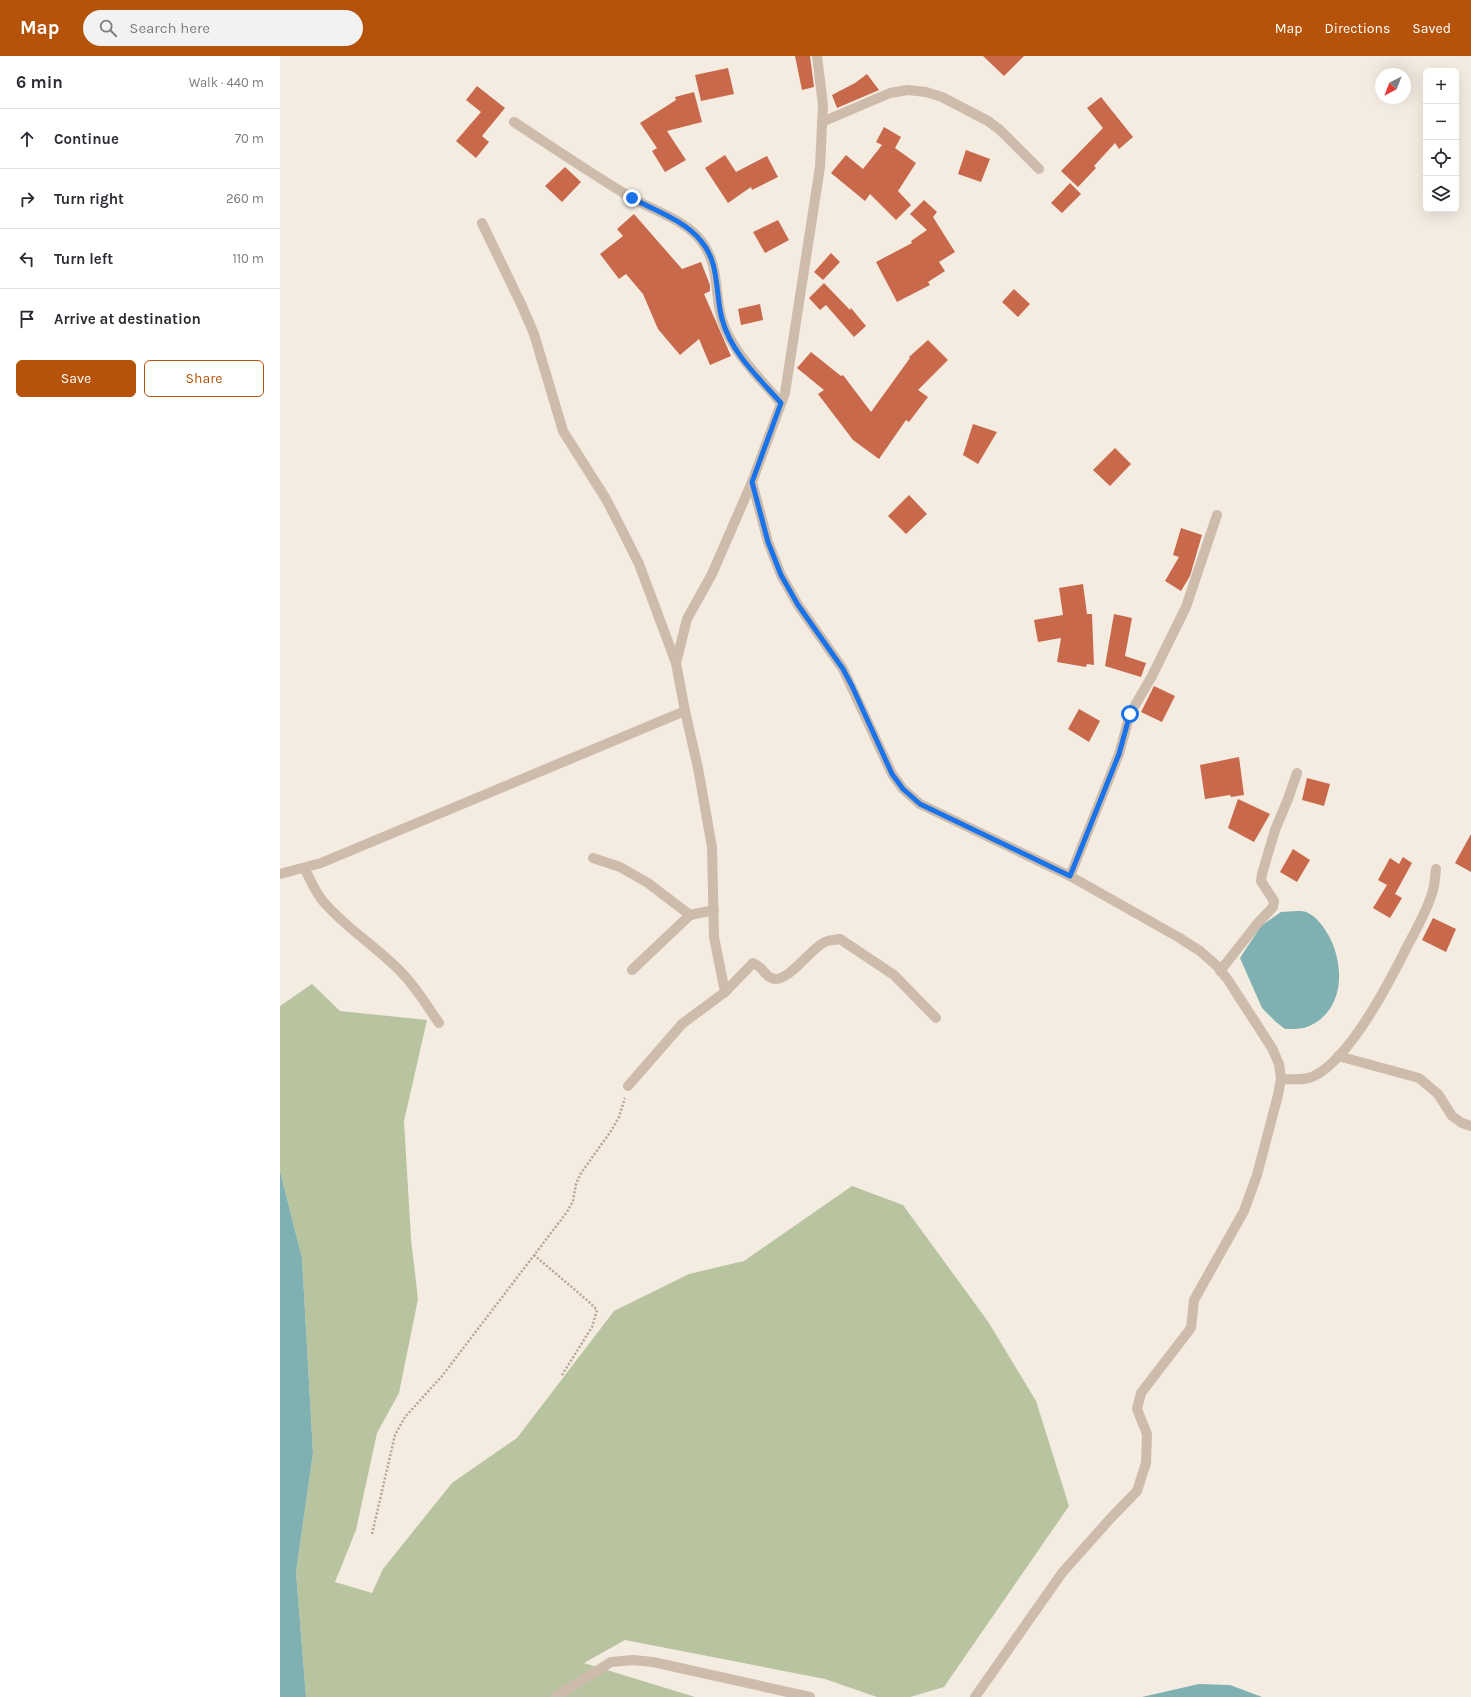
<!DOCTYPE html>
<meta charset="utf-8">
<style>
:root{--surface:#fff;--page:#f2f2f3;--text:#2b2b33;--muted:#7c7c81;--line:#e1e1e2;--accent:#b45309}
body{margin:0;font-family:Karla,sans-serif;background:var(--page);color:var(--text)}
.controls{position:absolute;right:12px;top:12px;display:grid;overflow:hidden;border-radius:6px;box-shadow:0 4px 16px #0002}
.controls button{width:36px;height:36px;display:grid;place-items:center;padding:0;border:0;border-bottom:1px solid var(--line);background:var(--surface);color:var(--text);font:20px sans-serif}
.compass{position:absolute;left:1095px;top:12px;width:36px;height:36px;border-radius:50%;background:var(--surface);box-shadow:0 4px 16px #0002;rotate:222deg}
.stop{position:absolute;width:12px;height:12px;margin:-9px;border:3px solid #1a73e8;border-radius:50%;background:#fff}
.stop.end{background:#1a73e8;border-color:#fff;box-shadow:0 1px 4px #0008}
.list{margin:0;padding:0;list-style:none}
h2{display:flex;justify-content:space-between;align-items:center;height:52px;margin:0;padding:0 16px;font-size:17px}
h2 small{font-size:13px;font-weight:400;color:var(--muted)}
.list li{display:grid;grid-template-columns:26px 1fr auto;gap:12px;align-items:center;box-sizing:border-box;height:60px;padding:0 16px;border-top:1px solid var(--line)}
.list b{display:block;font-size:15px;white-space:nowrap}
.list em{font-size:13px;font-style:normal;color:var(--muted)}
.actions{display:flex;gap:8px;padding:12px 16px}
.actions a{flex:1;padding:9px 0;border:1px solid var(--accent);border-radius:6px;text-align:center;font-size:14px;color:var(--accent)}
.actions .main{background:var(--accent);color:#fff}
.icon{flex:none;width:22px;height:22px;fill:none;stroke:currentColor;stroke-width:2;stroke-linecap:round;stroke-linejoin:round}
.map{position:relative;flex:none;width:1191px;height:1641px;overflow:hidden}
header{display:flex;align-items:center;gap:24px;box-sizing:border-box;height:56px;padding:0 20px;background:var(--accent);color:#fff}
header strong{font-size:19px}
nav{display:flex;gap:22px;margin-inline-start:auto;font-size:14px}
.search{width:280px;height:36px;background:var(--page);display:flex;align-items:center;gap:10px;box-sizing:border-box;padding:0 14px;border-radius:22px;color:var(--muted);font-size:15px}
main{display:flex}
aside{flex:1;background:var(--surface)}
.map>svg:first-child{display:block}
.green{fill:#b8c4a0}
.water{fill:#7fb0b2}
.building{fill:#c8694b}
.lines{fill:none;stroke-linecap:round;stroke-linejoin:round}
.path{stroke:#b9a596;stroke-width:2.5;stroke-dasharray:2 2;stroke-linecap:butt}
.street{stroke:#cdbbac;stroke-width:10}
.route{stroke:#1a73e8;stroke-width:5}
</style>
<header>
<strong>Map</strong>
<div class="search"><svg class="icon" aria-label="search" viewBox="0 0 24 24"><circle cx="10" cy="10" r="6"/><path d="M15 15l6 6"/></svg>Search here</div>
<nav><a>Map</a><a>Directions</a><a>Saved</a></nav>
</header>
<main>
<aside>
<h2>6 min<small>Walk · 440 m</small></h2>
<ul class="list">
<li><svg class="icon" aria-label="ahead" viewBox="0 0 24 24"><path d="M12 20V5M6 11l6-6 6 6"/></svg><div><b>Continue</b></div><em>70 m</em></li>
<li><svg class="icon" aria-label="right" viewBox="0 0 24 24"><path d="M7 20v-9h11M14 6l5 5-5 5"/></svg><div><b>Turn right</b></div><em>260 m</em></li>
<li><svg class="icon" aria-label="left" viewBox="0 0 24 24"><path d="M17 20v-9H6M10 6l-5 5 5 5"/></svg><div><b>Turn left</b></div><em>110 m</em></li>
<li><svg class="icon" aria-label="arrive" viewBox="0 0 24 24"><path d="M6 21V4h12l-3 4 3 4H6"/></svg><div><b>Arrive at destination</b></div></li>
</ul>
<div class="actions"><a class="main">Save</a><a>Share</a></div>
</aside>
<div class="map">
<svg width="1191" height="1641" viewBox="0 0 1191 1641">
<rect width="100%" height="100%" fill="#f4ebe1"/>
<!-- green -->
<polygon class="green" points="32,928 60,955 147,964 124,1065 131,1183 138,1243 119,1337 97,1377 76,1474 55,1526 92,1537 103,1513 172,1427 237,1382 334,1255 409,1218 464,1205 572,1130 623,1149 709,1267 756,1345 789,1450 664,1631 630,1641 597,1641 545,1623 345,1584 304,1607 415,1641 26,1641 16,1516 33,1397 22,1202 0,1115 0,950"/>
<!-- water -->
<g class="water">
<path d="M1001,856C1008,856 1019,854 1026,856C1037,860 1045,873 1050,882C1066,914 1063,959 1024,972C1018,973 1011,973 1005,973L996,966L982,952L960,902L981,870Z"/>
<polygon points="0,1115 22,1202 33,1397 16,1516 26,1641 0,1641"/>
<polygon points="919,1628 950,1629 982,1641 862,1641"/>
</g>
<!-- building -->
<g class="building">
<polygon points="515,0 530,0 534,31 522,34"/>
<polygon points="703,0 744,0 724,20"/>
<polygon points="448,12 454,38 421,45 415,19"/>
<polygon points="587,18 599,34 557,52 552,39 575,27"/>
<polygon points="197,30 225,52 202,80 209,86 196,102 176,85 201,56 186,44"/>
<polygon points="414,36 422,66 387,75 406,104 385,116 372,95 377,92 360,67 396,44 395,41"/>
<polygon points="821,41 853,81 839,93 835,87 814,110 816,112 798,131 781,115 823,72 807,52"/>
<polygon points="604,71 621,81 615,92 636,107 618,135 631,149 616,164 590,138 585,145 551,117 566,99 583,113 602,89 596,86"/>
<polygon points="686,94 710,103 701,126 678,118"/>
<polygon points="445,99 456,116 487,100 498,121 472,134 471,131 448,147 425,112"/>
<polygon points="285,111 301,126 282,146 265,130"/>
<polygon points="790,127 801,138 782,157 771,147"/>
<polygon points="644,144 657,156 653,161 675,196 659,206 665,215 648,226 650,229 617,246 596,206 632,187 631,185 647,174 630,158"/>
<polygon points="354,158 402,213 421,206 430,229 430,235 424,238 451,300 430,309 419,283 400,299 378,273 363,238 346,218 339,223 320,198 343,180 337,173"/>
<polygon points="498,164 509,184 485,197 473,176"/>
<polygon points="551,197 560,206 543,224 534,216"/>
<polygon points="544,227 570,254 571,252 586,270 574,281 546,249 540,254 529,242"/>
<polygon points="734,233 750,248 738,261 722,246"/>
<polygon points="480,248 483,264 461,269 458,253"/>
<polygon points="648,284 668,304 638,334 648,341 629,366 626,364 599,403 573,384 538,338 544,334 517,312 531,296 561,320 563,319 591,356 630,302 629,301"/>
<polygon points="693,368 717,376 698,408 683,399"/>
<polygon points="835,392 851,408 830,430 813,414"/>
<polygon points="629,439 647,458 626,478 608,460"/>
<polygon points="901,472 922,479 910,520 901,535 885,525 899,501 893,499"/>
<polygon points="803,528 807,558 812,558 814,609 807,608 806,611 777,606 781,582 758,586 754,564 783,559 779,532"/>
<polygon points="834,558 852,562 845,600 866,607 861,621 825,610"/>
<polygon points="874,630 895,640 882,666 861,656"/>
<polygon points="799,653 820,665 809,686 788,673"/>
<polygon points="959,701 964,739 951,741 950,739 925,743 920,709"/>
<polygon points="1027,722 1050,728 1044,750 1022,744"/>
<polygon points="958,743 990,758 974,786 948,772"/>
<polygon points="1191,778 1191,816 1175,807"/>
<polygon points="1013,793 1030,804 1017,826 1000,816"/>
<polygon points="1123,801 1132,807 1115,838 1122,842 1110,862 1093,852 1107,829 1098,824 1110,802 1119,808"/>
<polygon points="1153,862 1176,873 1166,896 1142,884"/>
</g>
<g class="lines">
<!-- path -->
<g class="path">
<polyline points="254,1199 308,1245 317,1254 312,1271 282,1319"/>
<polyline points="92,1478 115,1379 125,1361 162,1320 287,1156 293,1145 296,1128 301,1117 331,1075 339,1061 345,1042"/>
</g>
<!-- street -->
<g class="street">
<path d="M234,66C274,92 313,119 354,143C376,156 406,164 422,186C440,210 434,238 442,264C453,297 479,321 501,347"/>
<polyline points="542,66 610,37 628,34 646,36 662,41 708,65 720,74 759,113"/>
<polyline points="202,167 242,250 254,278 283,375 326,443 342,474 359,508 396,607"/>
<polyline points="472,426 488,486 501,519 518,549 563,613 612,718 623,733 640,748 790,820 898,881 920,895 937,910 948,924 992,992 999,1008 1001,1023 998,1039 977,1119 964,1155 914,1244 911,1272 861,1337 857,1353 867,1378 866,1407 857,1435 829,1464 782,1517 695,1641"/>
<polyline points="405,655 418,712 432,791 434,881 445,936"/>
<polyline points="313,802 340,811 368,827 410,859 434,854"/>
<path d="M24,812C30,822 34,834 42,844C64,871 96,890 121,916C136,931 147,950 159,967"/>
<polyline points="0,818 41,807 405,655 396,607 407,563 432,518 472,426 505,337 540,111 543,49 537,0"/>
<polyline points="790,820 839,698 850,658 872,620 906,551 937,459"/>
<polyline points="352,914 410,859"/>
<polyline points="940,915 977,868 993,851 994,845 981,825 982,818 995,774 1008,743 1017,717"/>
<polyline points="1058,1000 1139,1022 1158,1038 1172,1060 1182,1067 1191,1070"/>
<path d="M1001,1023C1011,1023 1024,1025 1034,1020C1071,1002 1111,923 1129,887C1138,870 1148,853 1153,834C1155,828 1155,820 1156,813"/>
<path d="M348,1030L402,968L445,936L473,907C483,910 485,922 495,923C510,924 531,892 545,886C549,884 555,884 560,883L614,919L656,962"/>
<polyline points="275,1641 331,1606 353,1604 373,1606 530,1641"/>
</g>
</g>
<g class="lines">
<!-- route -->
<path class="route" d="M352,142C375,155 404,164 421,185C440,207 435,237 442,263C451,297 479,322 501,347L472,426L488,486L501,519L518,549L563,613L572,630L612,718L623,733L640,748L790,820L839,698L850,658"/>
</g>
</svg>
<div class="controls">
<button>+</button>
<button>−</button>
<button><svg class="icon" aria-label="locate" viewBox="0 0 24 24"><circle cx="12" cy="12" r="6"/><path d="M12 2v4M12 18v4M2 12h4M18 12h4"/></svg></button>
<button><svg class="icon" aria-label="layers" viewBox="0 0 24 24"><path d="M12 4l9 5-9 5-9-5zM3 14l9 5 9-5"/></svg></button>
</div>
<svg class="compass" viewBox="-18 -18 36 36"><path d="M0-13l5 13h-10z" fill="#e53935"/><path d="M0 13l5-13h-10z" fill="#7c7c81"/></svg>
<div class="stop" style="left:850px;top:658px"></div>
<div class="stop end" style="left:352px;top:142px"></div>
</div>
</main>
